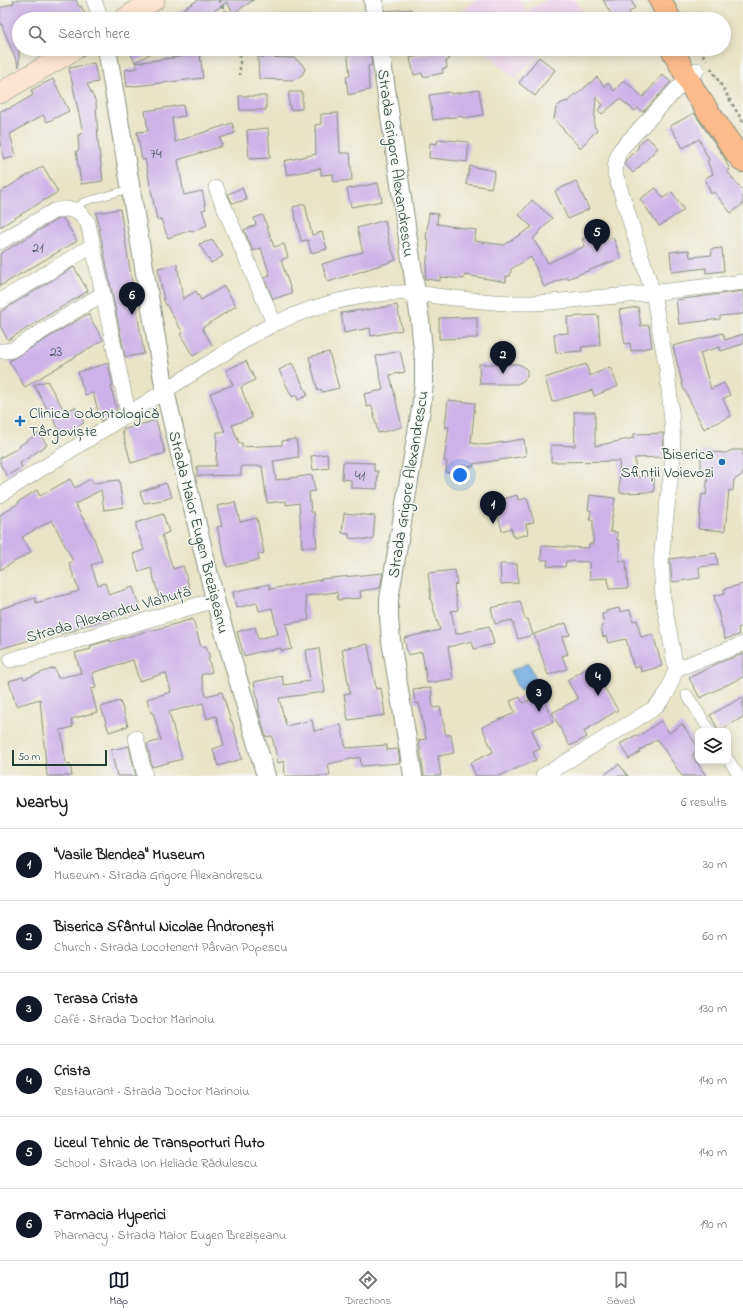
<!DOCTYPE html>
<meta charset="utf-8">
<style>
:root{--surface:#fff;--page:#f2f2f2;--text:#202124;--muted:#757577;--line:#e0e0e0;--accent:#111827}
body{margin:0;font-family:"Indie Flower",sans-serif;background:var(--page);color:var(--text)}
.controls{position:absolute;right:12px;bottom:12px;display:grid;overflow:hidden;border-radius:8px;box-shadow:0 2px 10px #0003}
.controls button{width:36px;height:36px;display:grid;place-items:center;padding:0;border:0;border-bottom:1px solid var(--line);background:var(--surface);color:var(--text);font:20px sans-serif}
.scale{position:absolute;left:12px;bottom:10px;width:95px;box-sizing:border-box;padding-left:4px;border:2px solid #1f3d34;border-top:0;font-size:11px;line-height:14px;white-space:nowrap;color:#1f3d34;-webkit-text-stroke:3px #f6f6f2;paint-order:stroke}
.you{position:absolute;left:460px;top:475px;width:14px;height:14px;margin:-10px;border:3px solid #fff;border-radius:50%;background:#1a73e8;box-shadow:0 0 0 6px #1a73e833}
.badge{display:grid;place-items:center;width:26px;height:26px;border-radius:50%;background:var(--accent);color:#fff;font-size:13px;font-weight:700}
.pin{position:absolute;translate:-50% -33px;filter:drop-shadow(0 1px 2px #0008)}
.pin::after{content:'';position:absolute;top:21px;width:14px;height:12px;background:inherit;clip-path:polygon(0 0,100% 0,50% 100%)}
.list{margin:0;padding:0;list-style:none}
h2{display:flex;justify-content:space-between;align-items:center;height:52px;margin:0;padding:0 16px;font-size:17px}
h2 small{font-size:13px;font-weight:400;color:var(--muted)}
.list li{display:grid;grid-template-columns:26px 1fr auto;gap:12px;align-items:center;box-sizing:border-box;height:72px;padding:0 16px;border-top:1px solid var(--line)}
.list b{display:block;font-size:15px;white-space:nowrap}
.list p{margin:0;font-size:13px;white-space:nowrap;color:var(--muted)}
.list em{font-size:13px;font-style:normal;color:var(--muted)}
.icon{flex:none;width:22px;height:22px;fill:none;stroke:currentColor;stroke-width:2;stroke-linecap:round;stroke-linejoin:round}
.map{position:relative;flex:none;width:743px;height:776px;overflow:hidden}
.search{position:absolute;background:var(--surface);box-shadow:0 2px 10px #0003;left:12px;right:12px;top:12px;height:44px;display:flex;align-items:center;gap:10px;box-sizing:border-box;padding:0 14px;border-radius:22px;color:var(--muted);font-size:15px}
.sheet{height:484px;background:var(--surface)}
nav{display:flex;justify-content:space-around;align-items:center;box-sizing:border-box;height:56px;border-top:1px solid var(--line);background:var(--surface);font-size:11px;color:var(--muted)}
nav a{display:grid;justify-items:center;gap:2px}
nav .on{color:var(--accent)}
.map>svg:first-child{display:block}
.built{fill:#ecd1ea}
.water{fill:#71aae0;stroke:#48748a}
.building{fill:#ccb2e8}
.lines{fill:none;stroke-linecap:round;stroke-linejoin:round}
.service-casing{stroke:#84907d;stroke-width:8}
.pedestrian-casing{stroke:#84907d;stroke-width:12}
.minor-casing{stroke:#84907d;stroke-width:16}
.tertiary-casing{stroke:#84907d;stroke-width:20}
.secondary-casing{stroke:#84907d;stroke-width:22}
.primary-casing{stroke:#84907d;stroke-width:24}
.path{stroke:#84907d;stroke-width:2.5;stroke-dasharray:3 3;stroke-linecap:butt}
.service{stroke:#fff;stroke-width:7}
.pedestrian{stroke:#fff;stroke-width:11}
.minor{stroke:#fff;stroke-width:15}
.tertiary{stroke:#fff;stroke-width:18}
.secondary{stroke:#fde4d1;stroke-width:21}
.primary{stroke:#fbbb8c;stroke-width:22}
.poi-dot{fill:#1f6fb2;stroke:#f6f6f2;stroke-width:1.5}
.labels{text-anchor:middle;stroke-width:3;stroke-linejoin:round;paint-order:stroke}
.number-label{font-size:14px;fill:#4a5a61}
.street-label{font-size:16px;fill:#1f3d34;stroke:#f6f6f2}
.poi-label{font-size:16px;fill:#1f3d34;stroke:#f6f6f2;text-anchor:start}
</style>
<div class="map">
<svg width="743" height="776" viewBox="0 0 743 776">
<rect width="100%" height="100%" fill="#f6f6f2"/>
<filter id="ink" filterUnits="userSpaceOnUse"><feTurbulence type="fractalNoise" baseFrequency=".025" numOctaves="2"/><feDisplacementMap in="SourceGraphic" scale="8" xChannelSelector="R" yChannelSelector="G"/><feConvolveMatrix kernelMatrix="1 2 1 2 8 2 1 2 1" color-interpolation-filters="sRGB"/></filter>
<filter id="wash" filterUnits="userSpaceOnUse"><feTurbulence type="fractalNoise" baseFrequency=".012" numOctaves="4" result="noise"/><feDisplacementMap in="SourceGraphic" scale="16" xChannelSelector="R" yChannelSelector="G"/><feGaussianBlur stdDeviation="0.9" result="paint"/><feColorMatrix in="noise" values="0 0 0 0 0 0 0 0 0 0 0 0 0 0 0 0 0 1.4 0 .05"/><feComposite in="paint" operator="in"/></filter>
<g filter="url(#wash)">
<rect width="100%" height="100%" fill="#e9e4c6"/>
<!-- built -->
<g class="built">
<polygon points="476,0 520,0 526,11 547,0 576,0 582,10 573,19 468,19 463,10"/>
<polygon points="485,49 544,49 515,78 488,54"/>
</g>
<!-- water -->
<polygon class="water" points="529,663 538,683 519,690 510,671"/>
<g id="blocks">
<!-- building -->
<g class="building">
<polygon points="13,0 76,0 79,7 81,6 87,19 19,19 19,67 0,21 0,8 14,3"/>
<polygon points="198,0 254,0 233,13 227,2 203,19 167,19"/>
<polygon points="603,0 631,0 635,8 629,12 631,19 614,19"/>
<polygon points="411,9 412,19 386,19 385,11"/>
<polygon points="128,49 159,49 135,62"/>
<polygon points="347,49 370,49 372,65 368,66 369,90 348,95 346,76 350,76"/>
<polygon points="432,49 446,49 449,60 446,61 447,68 442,69 443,73 423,77 422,73 414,75 410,58 433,52"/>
<polygon points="200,54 203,78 127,87 125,70 138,68 135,63"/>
<polygon points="258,57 294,58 302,64 305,69 302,75 294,80 259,79"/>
<polygon points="539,57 555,70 535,96 519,83"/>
<polygon points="94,63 98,82 87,84 96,102 98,141 103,181 81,184 76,151 79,150 78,135 83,133 69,68"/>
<polygon points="662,75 671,82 643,112 638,108 635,111 620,99 602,114 598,110 603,105 596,97 594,126 597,130 580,148 554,119 556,108 560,104 564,102 569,101 575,94 576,95 597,77 604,86 608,83 614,91 624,80 643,97"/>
<polygon points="53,79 69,111 47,122 43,115 10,134 16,156 4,160 0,144 0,111 11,108 33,95 31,90"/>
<polygon points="479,90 483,115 463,118 462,116 433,120 429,95 450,92 451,94"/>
<polygon points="289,92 302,92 302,109 290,110 290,105 289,105"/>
<polygon points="239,96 266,96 266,110 240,110"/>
<polygon points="183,105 185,116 172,118 175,142 232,123 235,133 220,138 222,146 178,160 184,195 202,191 206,209 202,210 207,225 192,232 191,230 168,238 161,219 157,220 145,159 142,160 137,132 148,131 145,111"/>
<polygon points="338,113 340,153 350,153 352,180 333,182 333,174 321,175 321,168 287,175 284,161 316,154 315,125 321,124 321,114"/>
<polygon points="694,113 724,157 730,170 727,171 743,191 743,204 731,213 714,192 711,194 705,178 713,174 707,161 709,160 699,139 683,148 670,126"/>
<polygon points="268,128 270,158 249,159 247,130"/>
<polygon points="647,137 658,148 633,173 625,164 626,160 639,147 638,145"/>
<polygon points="438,139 469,142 467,162 429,158 430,143 437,144"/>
<polygon points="43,166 58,192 0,227 0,192"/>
<polygon points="470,166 495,171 491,188 466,184"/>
<polygon points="576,181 589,209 568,219 555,191"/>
<polygon points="378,183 382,201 351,207 347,189"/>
<polygon points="242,188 247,200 232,203 228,194"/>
<polygon points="656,188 663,198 672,192 684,210 659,226 640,199"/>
<polygon points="532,200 552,218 533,239 548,263 585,246 582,239 601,232 605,240 613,237 621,258 567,279 567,277 544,287 531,257 511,269 510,276 506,276 506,282 465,275 464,279 440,277 440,281 425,279 429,240 426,239 429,213 438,214 437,224 476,230 474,241 504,245 532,227 519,215"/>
<polygon points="305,204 312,235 322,232 327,249 311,253 308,240 301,241 293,207"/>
<polygon points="120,209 144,354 125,357 96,213"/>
<polygon points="263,215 274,247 284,244 288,257 281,260 292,293 273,299 264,277 270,275 261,248 253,251 244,230 256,225 254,218"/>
<polygon points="63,218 77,241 0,286 0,254 58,219"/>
<polygon points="385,220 389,242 396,260 328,282 322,264 363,252 357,228"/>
<polygon points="213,240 223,256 211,263 199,244"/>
<polygon points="722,248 724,271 706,273 706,268 672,272 670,252 689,250 690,257 712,255 711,249"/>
<polygon points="177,264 183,299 196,291 201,300 224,286 236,306 202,328 212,345 193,356 180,334 183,333 164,301 158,268"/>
<polygon points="74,267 88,291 8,340 0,326 0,312"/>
<polygon points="743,291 743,314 720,316 720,319 679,324 676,300"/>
<polygon points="397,305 402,330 371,336 370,328 344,333 341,313 361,310 361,311"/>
<polygon points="638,307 641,326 649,325 652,347 631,351 630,343 625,344 619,310"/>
<polygon points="88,314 103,340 25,387 9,361"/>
<polygon points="598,315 600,345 581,347 582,351 556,353 554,334 568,333 567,317"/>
<polygon points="477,317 477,338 439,339 439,318"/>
<polygon points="723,333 725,340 743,334 743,344 721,351 720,347 700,353 711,389 724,383 730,395 723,399 731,416 704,429 683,387 673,346"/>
<polygon points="400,351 405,372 390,375 402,427 378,433 372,406 367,407 364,394 383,390 376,356"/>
<polygon points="329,352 339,388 322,392 321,389 318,391 309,357"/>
<polygon points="246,361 255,380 241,387 252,418 232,425 239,443 242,443 242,447 282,445 282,441 296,439 299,457 273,461 276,480 312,475 315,491 309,492 311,512 314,512 317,547 302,547 299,503 286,505 286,501 267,503 262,466 241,466 241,475 197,476 197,466 216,466 217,432 225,432 210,393 233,385 226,370"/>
<polygon points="108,363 113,387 111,387 117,411 101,421 93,393 85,395 78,372"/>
<polygon points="292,363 308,395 298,400 296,395 292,397 279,370"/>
<polygon points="479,364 518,364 523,366 527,370 527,377 523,381 517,384 480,384"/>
<polygon points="586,364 590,376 610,367 618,386 594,396 592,390 552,402 545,378"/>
<polygon points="47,381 65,412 75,407 84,423 62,435 34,385"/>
<polygon points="448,400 475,403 471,443 485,445 524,439 526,456 473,464 473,467 462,465 461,474 446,472 447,462 444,461 449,427 445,427"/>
<polygon points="574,412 595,412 595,446 634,438 634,434 663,433 664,457 635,458 635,477 654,477 654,492 620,493 619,461 551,462 551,445 575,446"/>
<polygon points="156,420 165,453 131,463 122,430"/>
<polygon points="39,433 47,445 20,463 22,467 7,476 0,464 0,458 20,447 19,446"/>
<polygon points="732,450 743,450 743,474 734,480 733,491 729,490 725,531 698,529 702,494 706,495 708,472 701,471 701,451 726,453"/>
<polygon points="327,454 329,468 313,470 311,456"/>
<polygon points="343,462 374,463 374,471 378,471 377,489 351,488 351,480 342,479"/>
<polygon points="70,479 75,488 90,479 93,483 119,480 123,507 104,510 101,490 75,504 93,536 102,561 91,565 98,585 105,583 109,595 133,587 140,609 115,616 115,617 76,628 76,630 60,634 59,631 0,649 0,609 35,598 36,603 79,591 69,563 73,561 52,520 22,537 31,552 0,570 0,515 19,503 18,502 37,490 40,496"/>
<polygon points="166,483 172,497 163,500 144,503 140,492"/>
<polygon points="517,495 518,500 527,498 534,522 526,524 528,534 514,538 511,528 502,531 496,507 506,504 504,499"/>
<polygon points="590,495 615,498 610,532 617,532 617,540 619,540 619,561 626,561 628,588 609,589 608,578 590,579 589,562 566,561 565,567 547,566 548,560 541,560 542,546 589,548 589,544 593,544 593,520 590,520 591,510 588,510"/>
<polygon points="235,502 240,522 257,518 264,553 258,554 259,560 227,567 217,527 222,526 217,506"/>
<polygon points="344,513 375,516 373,540 349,538 349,534 342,533"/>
<polygon points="163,514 169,532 162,535 173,569 183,566 191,593 160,601 151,568 139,572 133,554 144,550 136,527 136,523"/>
<polygon points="716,553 718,565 699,567 700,578 672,582 670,559"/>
<polygon points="500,564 517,564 518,583 501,584"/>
<polygon points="455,570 457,584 454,585 458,610 451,611 456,634 489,626 494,644 474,649 472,641 448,647 453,679 427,683 422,652 408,655 404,638 440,630 430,597 431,597 428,573"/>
<polygon points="383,573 380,588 360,591 361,598 338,600 337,592 305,596 309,620 286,624 292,649 281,651 281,648 262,652 262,651 244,656 237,632 255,627 258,639 278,634 272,608 259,611 257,603 236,608 233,592 269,584 270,589 321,580 321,579"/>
<polygon points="743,584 743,626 738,628 739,635 725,639 714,596 725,593 724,589"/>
<polygon points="520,601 525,619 528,619 533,635 518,639 512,620 495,624 491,608"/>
<polygon points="619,608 620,612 630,610 633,621 637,620 641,637 653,634 662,666 641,672 640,666 634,668 626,639 608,643 606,636 603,637 601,626 604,625 602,614 606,613 606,611"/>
<polygon points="193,619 201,647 206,646 210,658 208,658 212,672 201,675 206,696 222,692 231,722 232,721 242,759 218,766 213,749 224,745 216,716 207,719 203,703 169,712 182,759 152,767 147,744 161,740 153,713 151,713 147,699 171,692 166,673 139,681 133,660 92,673 96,688 91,689 97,712 71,719 73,727 61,730 66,765 70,764 72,776 47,776 40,699 16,706 9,681 23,677 24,679 54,668 58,678 81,673 75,653 91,649 90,646 110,640 110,642 150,630 150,631"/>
<polygon points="566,623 570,635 562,637 568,654 562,656 567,669 548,675 534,634"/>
<polygon points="368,644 376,689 381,688 385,715 348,720 344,694 350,693 342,649"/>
<polygon points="319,648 325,692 279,698 286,726 312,720 314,731 341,725 346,748 387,745 387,750 398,749 400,763 361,766 360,757 328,764 330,776 285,776 284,761 278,763 272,736 266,737 258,709 259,708 254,682 282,676 284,685 310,681 306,650"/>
<polygon points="743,654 743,677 700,698 689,678 718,663"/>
<polygon points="591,666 618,710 584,731 587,737 570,746 552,713 578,699 567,680"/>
<polygon points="431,688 433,708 440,707 446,735 451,735 454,753 438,756 441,776 424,776 419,740 426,739 419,703 415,703 413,689"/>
<polygon points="542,695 553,722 532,730 540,749 533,752 536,760 499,776 476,776 470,763 493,752 482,727 515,713 510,701 520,697 523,703"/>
<polygon points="743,697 743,717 719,731 710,715"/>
<polygon points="120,701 128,726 109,732 101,707"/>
<polygon points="661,721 669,733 682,724 698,747 698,750 692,755 706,776 682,776 657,739 639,751 640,752 629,759 620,744 636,735 637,737"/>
<polygon points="129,746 136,776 117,776 111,750"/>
<polygon points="619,764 628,776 603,776"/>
</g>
</g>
</g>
<g filter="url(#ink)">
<use href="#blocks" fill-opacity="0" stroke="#84907d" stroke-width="1"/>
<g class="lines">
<defs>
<polyline id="service" points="76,210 83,202 130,189"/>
<g id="pedestrian">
<polyline points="687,695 710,731"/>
<polyline points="728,759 739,776"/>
</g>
<g id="minor">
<polyline points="94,0 101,19"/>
<polyline points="216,188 274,323"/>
<polyline points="0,242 54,211 65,209 76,210 82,215 88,223 128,413"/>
<polyline points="0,301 92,246"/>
<polyline points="0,351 5,351 12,350 102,294"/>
<path d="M0,495L253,335C300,308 361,290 415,293C425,294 435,296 445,297C472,300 499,304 526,303C545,303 563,301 581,299C635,295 689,289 743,282"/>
<polyline points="11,660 215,600"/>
<polyline points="676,669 743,644"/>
<polyline points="136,738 145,776"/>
<polyline points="543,776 653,709 661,701 667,693 676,669 663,598 661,562 663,541 673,457 672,422 667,369 653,293 615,173 616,161 620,150 687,78 697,70"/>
</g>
<g id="tertiary">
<polyline points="373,0 376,19"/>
<polyline points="107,49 165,391 215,600 266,776"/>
<polyline points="380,49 420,320 424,360 424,383 421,409 389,599 389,618 391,641 413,776"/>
</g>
<g id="secondary">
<polyline points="124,19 154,0"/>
<polyline points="0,93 75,49"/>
</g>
<g id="primary">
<polyline points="660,0 670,19"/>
<polyline points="672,49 695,92 737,154 743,161"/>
</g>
</defs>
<!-- service casing -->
<use href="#service" class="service-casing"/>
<!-- pedestrian casing -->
<use href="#pedestrian" class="pedestrian-casing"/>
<!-- minor casing -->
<use href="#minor" class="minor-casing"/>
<!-- tertiary casing -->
<use href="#tertiary" class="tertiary-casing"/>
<!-- secondary casing -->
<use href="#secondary" class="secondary-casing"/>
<!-- primary casing -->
<use href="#primary" class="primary-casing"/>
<!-- path -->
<g class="path">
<polyline points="219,0 230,19"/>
<polyline points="240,49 240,75"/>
<polyline points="700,49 706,60"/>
<polyline points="711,68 743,122"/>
</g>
<!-- service -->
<use href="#service" class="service"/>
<!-- pedestrian -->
<use href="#pedestrian" class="pedestrian"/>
<!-- minor -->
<use href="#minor" class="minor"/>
<!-- tertiary -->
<use href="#tertiary" class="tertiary"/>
<!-- secondary -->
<use href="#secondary" class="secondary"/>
<!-- primary -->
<use href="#primary" class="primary"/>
</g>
</g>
<!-- markers -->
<g class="poi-dot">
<path d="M18 415h4v4h4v4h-4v4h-4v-4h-4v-4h4z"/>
<circle cx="722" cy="462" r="4"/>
</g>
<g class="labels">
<!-- number labels -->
<g class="number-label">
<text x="156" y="158">74</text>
<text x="38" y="252">21</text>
<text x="56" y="356">23</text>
<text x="360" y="480">41</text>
</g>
<!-- street labels -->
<g class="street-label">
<text transform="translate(397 163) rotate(82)" y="6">Strada Grigore Alexandrescu</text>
<text transform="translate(407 484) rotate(-81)" y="6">Strada Grigore Alexandrescu</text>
<text transform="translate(200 532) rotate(76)" y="6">Strada Maior Eugen Brezișeanu</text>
<text transform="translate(108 613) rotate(-16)" y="6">Strada Alexandru Vlahuță</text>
</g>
<!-- poi labels -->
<g class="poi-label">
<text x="29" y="418">Clinica Odontologică<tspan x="29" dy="18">Târgoviște</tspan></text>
<text x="714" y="459" text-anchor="end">Biserica<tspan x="714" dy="18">Sfinții Voievozi</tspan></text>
</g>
</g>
</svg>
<div class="controls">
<button><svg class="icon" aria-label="layers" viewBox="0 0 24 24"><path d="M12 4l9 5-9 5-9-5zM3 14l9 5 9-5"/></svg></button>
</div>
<div class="scale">50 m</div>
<div class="you"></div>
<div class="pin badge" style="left:493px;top:524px">1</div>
<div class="pin badge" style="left:503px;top:374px">2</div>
<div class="pin badge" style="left:539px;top:712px">3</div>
<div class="pin badge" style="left:598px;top:696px">4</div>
<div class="pin badge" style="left:597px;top:252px">5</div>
<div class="pin badge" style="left:132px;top:315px">6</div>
<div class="search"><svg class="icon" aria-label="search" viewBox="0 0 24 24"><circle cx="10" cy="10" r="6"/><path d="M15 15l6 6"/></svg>Search here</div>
</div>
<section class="sheet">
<h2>Nearby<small>6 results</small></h2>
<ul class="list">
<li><span class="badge">1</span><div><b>&quot;Vasile Blendea&quot; Museum</b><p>Museum · Strada Grigore Alexandrescu</p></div><em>30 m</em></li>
<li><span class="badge">2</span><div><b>Biserica Sfântul Nicolae Andronești</b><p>Church · Strada Locotenent Pârvan Popescu</p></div><em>60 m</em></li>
<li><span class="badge">3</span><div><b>Terasa Crista</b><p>Café · Strada Doctor Marinoiu</p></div><em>130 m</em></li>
<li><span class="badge">4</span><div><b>Crista</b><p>Restaurant · Strada Doctor Marinoiu</p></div><em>140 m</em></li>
<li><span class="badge">5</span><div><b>Liceul Tehnic de Transporturi Auto</b><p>School · Strada Ion Heliade Rădulescu</p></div><em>140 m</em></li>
<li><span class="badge">6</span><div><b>Farmacia Hyperici</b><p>Pharmacy · Strada Maior Eugen Brezișeanu</p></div><em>190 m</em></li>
</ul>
</section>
<nav>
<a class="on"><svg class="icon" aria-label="map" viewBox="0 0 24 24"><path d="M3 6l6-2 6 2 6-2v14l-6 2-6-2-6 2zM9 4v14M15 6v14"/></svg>Map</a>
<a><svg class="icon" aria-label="directions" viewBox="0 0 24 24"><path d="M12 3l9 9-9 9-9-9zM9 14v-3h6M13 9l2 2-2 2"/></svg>Directions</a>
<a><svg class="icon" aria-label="saved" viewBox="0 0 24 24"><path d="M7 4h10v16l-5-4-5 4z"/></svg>Saved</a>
</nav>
